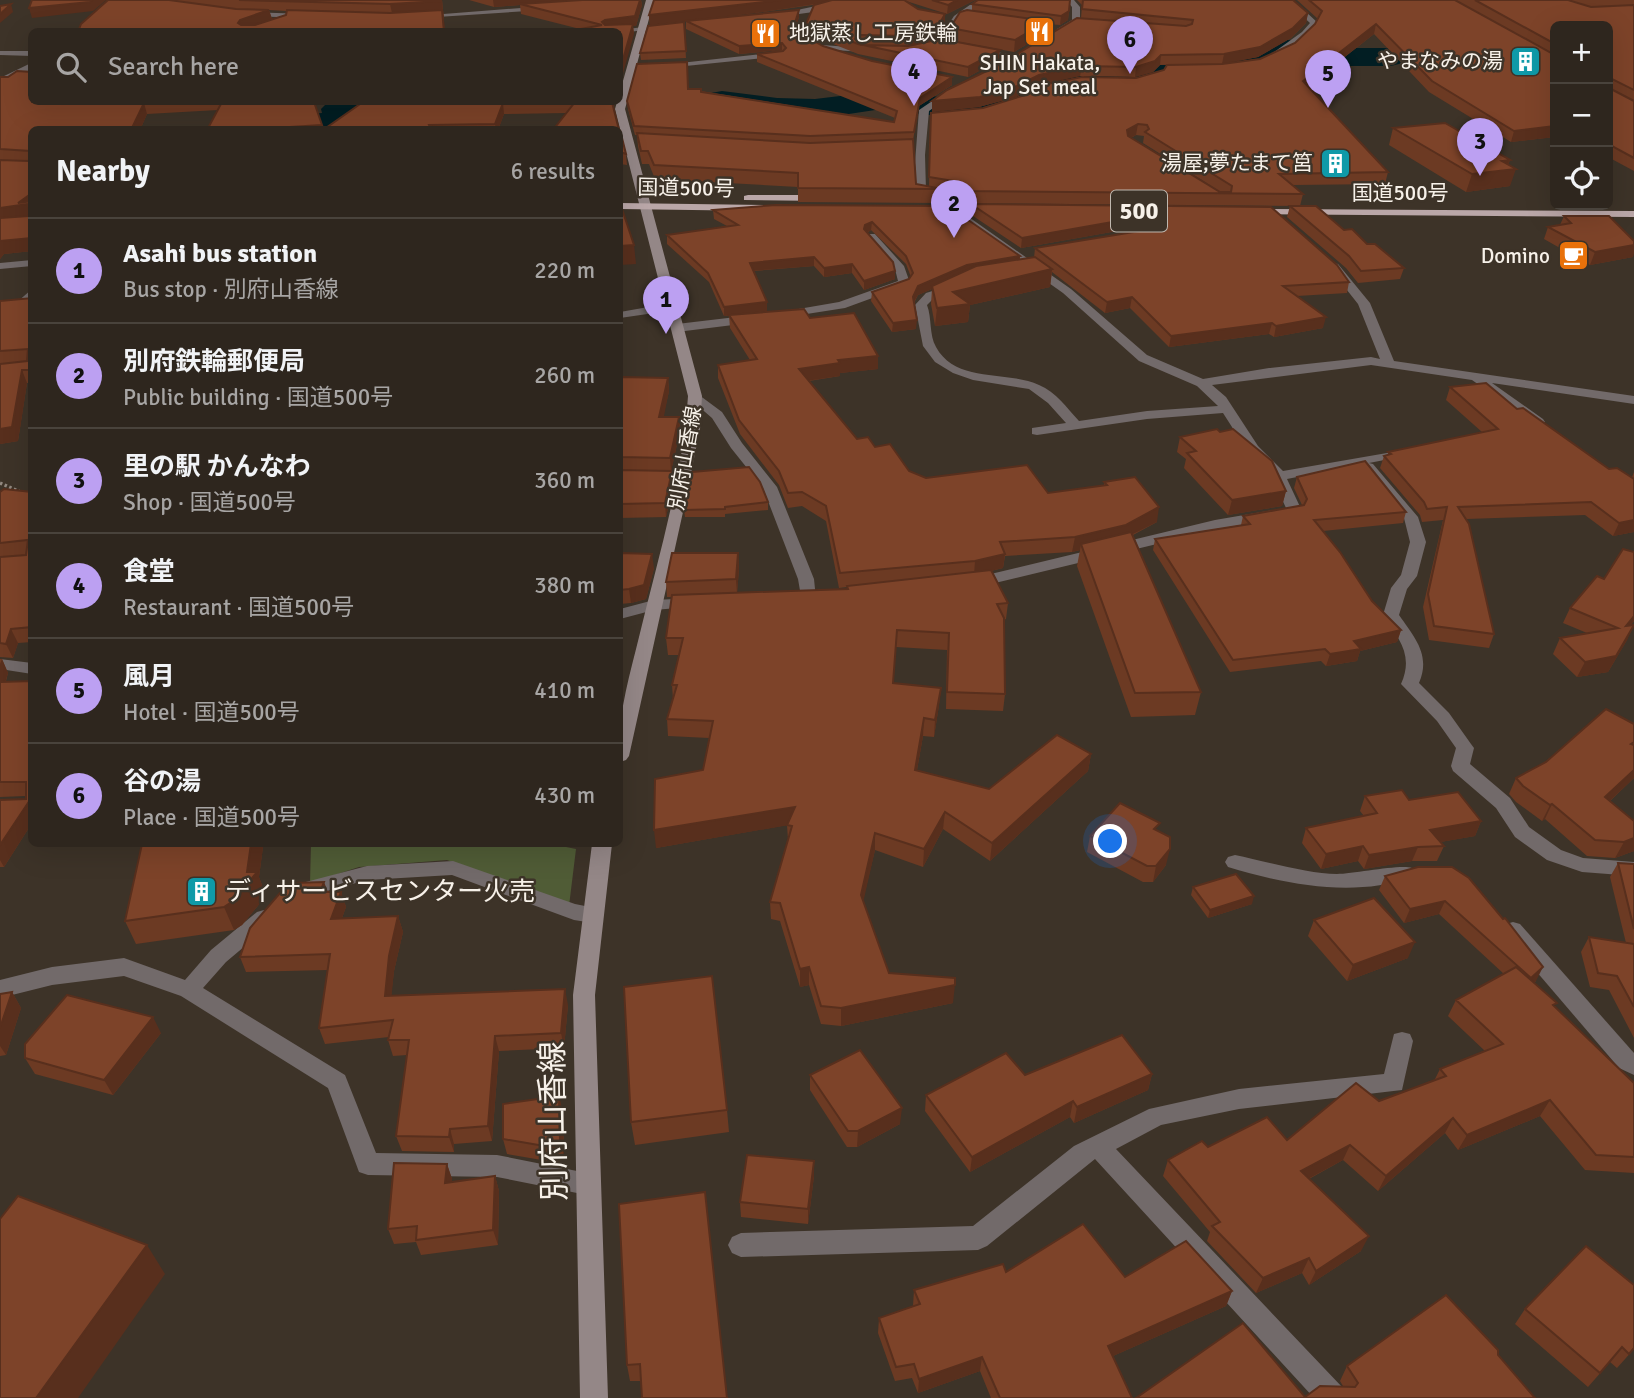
<!DOCTYPE html>
<meta charset="utf-8">
<style>
:root{--surface:#2e261e;--page:#3a322b;--text:#f1f3f6;--muted:#a7a5a4;--line:#49433c;--accent:#bca0f2}
body{margin:0;font-family:Signika,"Noto Sans JP",sans-serif;background:var(--page);color:var(--text)}
.controls{position:absolute;right:21px;top:21px;display:grid;overflow:hidden;border-radius:10px;box-shadow:0 7px 28px #0002}
.controls button{width:63px;height:63px;display:grid;place-items:center;padding:0;border:0;border-bottom:2px solid var(--line);background:var(--surface);color:var(--text);font:35px sans-serif}
.you{position:absolute;left:1111px;top:842px;width:24px;height:24px;margin:-18px;border:5px solid #fff;border-radius:50%;background:#1a73e8;box-shadow:0 0 0 10px #1a73e833}
.badge{display:grid;place-items:center;width:46px;height:46px;border-radius:50%;background:var(--accent);color:#111;font-size:23px;font-weight:700}
.pin{position:absolute;translate:-50% -58px;filter:drop-shadow(0 2px 4px #0008)}
.pin::after{content:'';position:absolute;top:37px;width:24px;height:21px;background:inherit;clip-path:polygon(0 0,100% 0,50% 100%)}
.list{margin:0;padding:0;list-style:none}
h2{display:flex;justify-content:space-between;align-items:center;height:91px;margin:0;padding:0 28px;font-size:30px}
h2 small{font-size:23px;font-weight:400;color:var(--muted)}
.list li{display:grid;grid-template-columns:46px 1fr auto;gap:21px;align-items:center;box-sizing:border-box;height:105px;padding:0 28px;border-top:2px solid var(--line)}
.list b{display:block;font-size:26px;white-space:nowrap}
.list p{margin:0;font-size:23px;white-space:nowrap;color:var(--muted)}
.list em{font-size:23px;font-style:normal;color:var(--muted)}
.icon{flex:none;width:38px;height:38px;fill:none;stroke:currentColor;stroke-width:2;stroke-linecap:round;stroke-linejoin:round}
.map{position:relative;flex:none;width:1634px;height:1398px;overflow:hidden}
.search{position:absolute;background:var(--surface);box-shadow:0 7px 28px #0002;left:28px;top:28px;width:595px;height:77px;display:flex;align-items:center;gap:18px;box-sizing:border-box;padding:0 24px;border-radius:10px;color:var(--muted);font-size:26px}
.panel{position:absolute;background:var(--surface);box-shadow:0 7px 28px #0002;left:28px;top:126px;width:595px;height:721px;border-radius:10px}
.map>svg:first-child{display:block}
.green{fill:#505c36}
.lines{fill:none;stroke-linecap:round;stroke-linejoin:round}
.river{fill:#021e23;fill-rule:evenodd}
.path{stroke:#91887f;stroke-width:3.5;stroke-dasharray:2.5 2.5;stroke-linecap:butt}
.service{fill:#726a6a;fill-rule:evenodd}
.minor{fill:#726a6a;fill-rule:evenodd}
.tertiary{fill:#726a6a;fill-rule:evenodd}
.secondary{fill:#948787;fill-rule:evenodd}
.trunk{fill:#baa7a8;fill-rule:evenodd}
.wall{fill:#6c3a23;fill-rule:evenodd}
.shaded-wall{fill:#582f1d}
.building{fill:#7d4329;stroke:#582f1d;stroke-width:2;fill-rule:evenodd}
.labels{text-anchor:middle;stroke-width:5;stroke-linejoin:round;paint-order:stroke}
.far-poi-label{font-size:21px;fill:#f7f1e9;stroke:#3d3328;text-anchor:end}
.far-street-label{font-size:21px;fill:#f7f1e9;stroke:#3d3328}
.shield{fill:#3d3328;stroke:#bfb8af;stroke-width:2}
.shield-label{font-size:24px;font-weight:bold;fill:#f7f1e9}
.poi-label{font-size:26px;fill:#f7f1e9;stroke:#3d3328;text-anchor:start}
.near-street-label{font-size:32px;fill:#f7f1e9;stroke:#3d3328}
</style>
<div class="map">
<svg width="1634" height="1398" viewBox="0 0 1634 1398">
<rect width="100%" height="100%" fill="#3d3328"/>
<!-- green -->
<polygon class="green" points="311,844 551,844 576,849 569,906 447,860 359,867 310,883"/>
<g class="lines">
<!-- river -->
<g class="river">
<polygon points="1487,33 1555,40 1555,58 1487,51 1442,53 1391,66 1349,66 1285,57 1251,73 1147,77 1106,82 1037,98 1008,113 970,120 882,109 815,119 777,118 711,107 706,100 711,93 722,91 777,98 815,99 882,91 970,100 989,98 1016,84 1106,64 1147,59 1244,56 1280,39 1349,48 1391,48 1442,35"/>
<polygon points="328,102 371,102 366,109 354,113 356,118 351,125 334,130 235,130 239,123 251,120 322,113 321,109"/>
</g>
<!-- path -->
<polyline class="path" points="0,483 32,497"/>
<!-- service -->
<polygon class="service" points="780,52 783,56 666,68 662,65"/>
<!-- minor -->
<g class="minor">
<polygon points="845,0 857,0 828,10 777,17 773,15"/>
<polygon points="977,0 987,0 959,20 943,46 920,50 920,46 937,42 954,16"/>
<polygon points="1066,0 1074,0 1080,7 1080,21 1060,33 1057,29 1072,20 1072,7"/>
<polygon points="1285,0 1293,0 1318,23 1308,36 1273,59 1270,55 1302,32 1310,23"/>
<polygon points="547,6 544,10 422,18 418,16"/>
<polygon points="247,12 307,14 311,16 307,18 244,16"/>
<polygon points="665,24 662,28 620,33 606,32"/>
<polygon points="822,45 864,48 868,50 864,52 819,49"/>
<polygon points="978,49 1014,55 1018,58 1014,61 975,53"/>
<polygon points="0,51 32,51 32,56 0,55"/>
<path d="M950,89L957,91L929,111L925,155L926,191L952,195L956,208L1071,289L1147,355L1203,379L1269,368L1371,357L1380,359L1358,304L1328,266L1334,263L1338,264L1370,303L1394,361L1634,396V404L1492,383L1543,419L1545,422L1538,426L1472,380L1371,365L1212,385L1226,397L1258,446L1283,471L1410,449V455L1369,463L1373,464L1418,517L1426,542L1417,576L1407,589L1399,615C1415,638 1431,655 1419,683L1449,713L1471,744L1474,748L1470,764L1510,798L1529,827L1561,850L1583,858L1634,862V876L1582,872L1547,860L1515,837L1496,808L1453,771L1451,766L1456,748L1437,721L1401,684C1414,655 1399,639 1383,615L1391,588L1401,575L1410,542L1404,518L1363,470V464L1287,479L1302,511L1300,514L1215,530L974,588L968,586L966,583L968,580L974,578L1215,520L1286,508L1269,471L1248,452L1223,413L1147,419L1037,435L1032,434V428L1066,423L1048,403L1029,389L973,380L953,373L935,362L923,346L915,305L926,293L952,285L958,288L956,290L934,298L927,305C932,318 929,335 936,347C956,384 1008,370 1039,385C1056,392 1067,408 1079,421L1147,411L1218,406L1197,386L1139,361L1063,293L947,211L943,200L917,196L915,163L919,110Z"/>
<polygon points="867,234 875,234 904,266 910,283 908,285 845,308 781,318 781,312 839,302 898,281 895,269 867,238"/>
<polygon points="32,260 32,266 0,269 0,263"/>
<polygon points="32,289 32,300 24,309 0,312 0,304 16,303"/>
<polygon points="671,303 675,304 675,310 620,318 620,312"/>
<polygon points="753,315 757,316 757,322 677,332 671,328 677,324"/>
<polygon points="695,392 722,412 742,443 777,487 814,579 816,599 814,602 802,602 798,579 763,488 731,448 712,418 690,399 690,393"/>
<polygon points="620,474 683,475 690,479 683,483 620,482"/>
<polygon points="695,598 701,600 703,603 701,606 654,610 620,619 620,609 654,600"/>
<polygon points="0,659 32,663 32,674 0,669"/>
<path d="M1235,855C1264,861 1308,874 1337,874C1354,874 1400,864 1412,868L1415,873L1412,878C1352,897 1287,885 1228,867L1225,862L1228,857Z"/>
<polygon points="453,861 575,904 600,909 603,915 600,921 593,923 574,920 452,875 367,880 305,897 298,894 295,889 298,884 367,866"/>
<polygon points="264,910 271,912 274,918 271,924 226,962 203,988 345,1075 376,1153 497,1155 587,1173 596,1176 599,1184 596,1192 587,1195 497,1177 368,1175 359,1172 328,1088 181,996 124,976 52,985 0,998 0,980 52,967 124,958 185,980 211,950 257,912"/>
<polygon points="1513,922 1520,924 1634,1053 1634,1075 1619,1068 1506,936 1503,930 1506,924"/>
<polygon points="1402,1032 1410,1034 1413,1041 1402,1090 1239,1109 1161,1125 1116,1149 1343,1388 1347,1398 1314,1398 1095,1159 987,1246 978,1250 741,1257 732,1253 728,1245 732,1237 741,1233 973,1226 1074,1146 1149,1109 1239,1089 1384,1074 1394,1034"/>
</g>
<!-- tertiary -->
<polygon class="tertiary" points="29,64 32,64 32,69 0,84 0,78"/>
<!-- secondary -->
<g class="secondary">
<path d="M646,0H654L625,109L702,396L700,429L683,512L629,756L626,760L620,762C616,720 629,678 639,637C658,558 683,477 688,396L615,109Z"/>
<polygon points="592,844 612,844 595,995 608,1398 580,1398 573,995"/>
</g>
<!-- trunk -->
<g class="trunk">
<polygon points="748,195 823,195 829,198 823,201 744,200 744,196"/>
<polygon points="620,203 765,205 771,208 765,211 620,209"/>
<polygon points="928,206 996,207 1002,210 996,213 924,211 924,207"/>
<polygon points="1254,209 1634,211 1634,217 1250,214 1248,212"/>
</g>
</g>
<!-- wall -->
<g class="wall">
<path d="M108,0H442L444,19L78,32ZM269,10L286,11V15L272,19Z"/>
<polygon points="469,0 641,0 642,5 636,26 633,26 634,34 580,29 521,14 520,5 494,7"/>
<polygon points="654,0 975,0 947,14 906,1 918,9 945,14 945,24 935,40 999,60 968,77 858,54 806,33 806,24 819,4 763,12 650,25 649,15"/>
<polygon points="1070,0 1068,20 1060,25 1047,24 1046,33 1014,52 949,40 950,28 972,11 972,4"/>
<polygon points="1077,0 1293,0 1308,13 1306,23 1291,38 1258,57 1222,64 1160,65 1153,72 1135,77 1080,76 1038,85 1016,97 979,107 932,112 932,101 1081,18 1082,5"/>
<path d="M1297,0H1634V171L1608,157V26H1555V137L1511,142L1429,92L1374,34L1308,86L1388,172L1385,184L1293,185L1303,194L1300,206L957,203L952,192L942,191L941,203L798,202V187L655,179L649,164H642L638,146L637,135H635L628,109L627,101L688,89L894,122L895,118L757,62V54L782,50L739,54L686,29V21L799,10V17L795,30L823,46L952,85L919,106L913,140L916,184L929,187L931,113L983,108L1136,78L1260,59L1295,43L1315,24L1318,19ZM1136,135L1144,136L1143,143L1221,192L1131,138Z"/>
<polygon points="684,22 686,58 641,60 640,53"/>
<polygon points="0,77 8,77 32,102 314,102 323,130 207,130 218,110 147,114 140,130 32,130 32,251 4,254 0,259"/>
<polygon points="363,102 614,102 566,113 504,114 498,130 323,130"/>
<polygon points="1393,128 1510,160 1508,164 1510,186 1466,192 1389,145"/>
<polygon points="620,130 626,154 627,165 620,164"/>
<polygon points="971,204 1271,207 1349,282 1347,293 1297,296 1323,328 1274,337 1269,334 1169,347 1130,308 1105,313 1052,272 1050,287 970,305 968,322 935,326 931,304 932,289 918,295 914,303 916,329 892,332 871,301 872,292 909,279 911,277 906,264 871,230 867,233 895,279 864,290 852,273 824,277 814,266 754,271 767,311 724,316 709,282 667,244 667,235 727,226 714,219 713,210 948,206 1020,256 1020,260 1034,258 1035,248 1140,231 1117,231 1021,248 970,214"/>
<polygon points="1290,206 1344,230 1404,268 1400,279 1358,283 1346,268 1287,217"/>
<polygon points="1564,216 1633,257 1590,265 1544,239 1548,227 1560,225"/>
<polygon points="32,298 32,383 27,383 18,441 0,444 0,301"/>
<polygon points="729,315 810,318 878,369 840,373 840,376 809,381 857,439 875,447 909,471 926,478 1048,493 1104,485 1104,482 1157,522 1133,535 1201,692 1195,715 1131,717 1077,566 1080,550 1072,552 1005,556 1003,568 991,571 1008,603 1006,619 1004,620 1005,694 1003,711 946,709 947,650 896,647 893,683 941,688 939,705 934,737 923,736 917,770 989,789 1091,754 1088,771 990,861 943,829 923,867 875,850 863,900 889,973 953,1003 841,1026 821,1024 809,985 800,987 780,921 771,919 770,902 788,840 787,825 656,848 703,770 709,738 668,736 667,719 673,699 672,685 679,655 668,655 666,638 672,597 667,597 666,582 738,553 739,569 737,593 847,589 847,587 839,588 826,521 802,506 788,508 779,485 740,434 718,378 718,365 750,360 730,328"/>
<polygon points="620,377 668,378 669,391 663,417 679,417 680,431 671,471 673,485 666,517 620,518"/>
<polygon points="1450,387 1517,409 1609,469 1632,477 1634,472 1634,532 1613,536 1585,515 1466,519 1494,634 1489,648 1429,640 1423,607 1443,520 1422,522 1420,515 1380,468 1384,456 1388,455 1388,452 1482,432 1446,400"/>
<polygon points="1220,432 1286,491 1282,506 1228,515 1184,468 1186,459 1177,452 1180,437"/>
<polygon points="1297,477 1406,512 1403,523 1323,531 1372,601 1401,630 1397,642 1360,651 1357,661 1326,666 1321,661 1230,672 1153,550 1155,539 1241,525 1243,516 1302,505 1294,488"/>
<polygon points="0,492 32,492 32,642 18,643 13,658 0,657"/>
<polygon points="768,502 768,510 725,514 725,517 685,517 684,510"/>
<polygon points="1634,552 1634,621 1631,625 1627,640 1608,672 1577,677 1553,654 1560,638 1587,633 1563,623 1570,608"/>
<polygon points="620,553 654,568 646,599 631,603 620,604"/>
<polygon points="0,659 2,659 8,673 6,681 32,681 32,823 4,867 0,867 0,800 26,799 26,796 0,797"/>
<polygon points="1634,724 1634,778 1610,801 1634,821 1634,851 1615,858 1587,856 1545,819 1542,821 1516,802 1509,794 1516,778"/>
<polygon points="1365,796 1409,800 1481,821 1475,836 1440,842 1444,846 1437,861 1412,861 1364,869 1358,861 1321,869 1302,843 1306,828 1364,816 1360,811"/>
<polygon points="1158,830 1166,865 1153,882 1143,882 1087,852 1090,836"/>
<polygon points="263,847 259,877 266,896 242,925 234,930 136,944 125,921"/>
<polygon points="1618,863 1634,864 1634,1038 1609,990 1590,987 1581,952 1589,937 1626,943 1610,877"/>
<polygon points="1418,867 1536,981 1534,983 1555,1007 1634,1083 1634,1173 1585,1170 1540,1116 1458,1150 1445,1133 1378,1191 1343,1160 1309,1179 1361,1251 1309,1285 1302,1273 1256,1293 1207,1241 1210,1232 1163,1176 1168,1160 1208,1147 1287,1140 1379,1101 1434,1081 1440,1069 1485,1051 1448,1016 1456,1000 1504,974 1439,914 1404,923 1379,890 1385,876"/>
<polygon points="1193,887 1252,904 1208,918 1191,895"/>
<polygon points="328,892 341,892 346,907 342,918 398,916 403,932 394,971 391,996 568,1005 564,1048 499,1051 492,1141 454,1144 454,1152 402,1151 396,1136 407,1055 393,1056 388,1040 389,1037 325,1044 319,1028 328,970 246,972 240,957"/>
<polygon points="1314,920 1408,958 1347,981 1308,936"/>
<polygon points="12,992 21,1008 6,1055 0,1056 0,994"/>
<polygon points="161,1033 113,1095 35,1074 25,1058"/>
<polygon points="1152,1074 1148,1090 1074,1123 1070,1117 970,1172 925,1111 926,1095 1025,1075"/>
<polygon points="810,1075 900,1124 857,1147 847,1147 810,1090"/>
<polygon points="727,1110 729,1132 635,1145 631,1122"/>
<polygon points="563,1112 564,1157 558,1157 559,1163 507,1154 503,1139"/>
<polygon points="447,1164 452,1179 451,1182 495,1176 499,1191 498,1245 421,1255 416,1242 394,1244 388,1229"/>
<polygon points="814,1176 808,1224 741,1217 740,1202"/>
<polygon points="619,1204 727,1398 641,1381 630,1381 627,1365"/>
<polygon points="1006,1272 1125,1277 1232,1291 1226,1306 1113,1356 1132,1398 991,1398 980,1371 918,1393 912,1378 895,1381 878,1333 879,1318 913,1306 914,1290"/>
<polygon points="1525,1309 1634,1349 1617,1368 1610,1362 1588,1387 1515,1324"/>
<polygon points="1498,1355 1535,1398 1305,1397 1343,1386 1340,1381 1347,1366"/>
</g>
<!-- shaded-wall -->
<g class="shaded-wall">
<polygon points="92,0 106,0 93,11 32,18 29,8"/>
<polygon points="442,0 445,32 392,13 390,4"/>
<polygon points="493,0 610,0 520,4 520,5 494,7"/>
<polygon points="640,0 641,0 642,5 636,26 633,26 634,34 620,84 620,70 602,22 605,20"/>
<polygon points="781,0 841,0 763,12 650,25 649,15"/>
<polygon points="957,0 975,0 947,14 948,5"/>
<polygon points="11,4 13,12 0,23 0,14"/>
<polygon points="269,10 272,19 242,30 238,23 240,20"/>
<polygon points="799,10 799,17 793,36 793,29"/>
<polygon points="1069,11 1068,20 1060,25 1061,16"/>
<polygon points="1308,13 1306,23 1291,38 1258,57 1222,64 1224,54"/>
<polygon points="945,14 945,24 935,40 908,46 908,36"/>
<polygon points="1047,21 1046,33 1014,52 1015,40"/>
<polygon points="1376,24 1374,34 1301,91 1303,81"/>
<polygon points="861,35 861,45 855,39"/>
<polygon points="782,43 782,50 739,54 739,46"/>
<polygon points="1000,50 999,60 968,77 968,67"/>
<polygon points="1161,55 1160,65 1153,72 1135,77 1136,67"/>
<polygon points="1082,66 1080,76 1038,85 1016,97 979,107 932,112 932,101 1039,75"/>
<polygon points="952,77 952,85 919,106 914,140 920,98"/>
<polygon points="144,103 147,114 140,130 131,130"/>
<polygon points="503,103 504,114 498,130 496,130 495,124"/>
<polygon points="1138,124 1136,135 1125,141 1127,130"/>
<polygon points="1555,126 1555,137 1511,142 1514,131"/>
<polygon points="1510,160 1507,170 1516,169 1510,186 1466,192 1472,174 1502,161"/>
<polygon points="32,193 32,216 0,220 0,208 18,203"/>
<polygon points="1118,221 1117,231 1021,248 1022,238"/>
<polygon points="872,222 871,230 865,234 865,225"/>
<polygon points="32,238 32,251 4,254 0,259 0,241"/>
<polygon points="634,245 636,264 620,265 620,246"/>
<polygon points="1634,245 1634,254 1633,257 1590,265 1595,252"/>
<polygon points="1020,256 1019,264 966,274 918,295 912,305 913,297 918,286 967,265"/>
<polygon points="814,257 814,266 750,271 750,263"/>
<polygon points="852,264 852,273 824,277 824,268"/>
<polygon points="1052,269 1050,287 970,305 968,322 935,326 937,308 953,292"/>
<polygon points="895,271 895,279 864,290 864,281"/>
<polygon points="1132,297 1130,308 1105,313 1107,302"/>
<polygon points="767,302 767,311 724,316 724,307"/>
<polygon points="1326,317 1323,328 1274,337 1276,326"/>
<polygon points="917,320 916,329 892,332 893,323"/>
<polygon points="1272,323 1269,334 1169,347 1171,336"/>
<polygon points="878,356 878,369 840,373 840,376 799,382 799,369 838,360"/>
<polygon points="22,370 27,383 18,441 0,444 0,429"/>
<polygon points="668,378 669,391 661,431 659,417"/>
<polygon points="679,417 680,431 671,472 670,458"/>
<polygon points="672,471 673,485 666,517 665,503"/>
<polygon points="1286,491 1282,506 1228,515 1232,500"/>
<polygon points="1159,507 1157,522 1123,539 1081,544 1080,550 1072,552 1075,537"/>
<polygon points="1634,520 1634,532 1613,536 1619,523"/>
<polygon points="738,553 739,569 737,594 736,579"/>
<polygon points="652,554 654,568 646,599 631,603 629,589"/>
<polygon points="1005,554 1003,568 974,575 975,561"/>
<polygon points="1634,616 1634,621 1618,642 1626,626"/>
<polygon points="1634,625 1627,640 1608,672 1577,677 1585,662"/>
<polygon points="11,629 18,643 13,658 6,644"/>
<polygon points="1401,630 1397,642 1360,651 1357,661 1326,666 1330,654 1354,641"/>
<polygon points="2,659 8,673 1,696 0,693 0,664"/>
<polygon points="941,688 939,705 934,737 935,720"/>
<polygon points="924,718 923,736 914,787 915,770"/>
<polygon points="1091,754 1088,771 990,861 992,843"/>
<polygon points="1634,770 1634,778 1597,813 1605,797"/>
<polygon points="32,797 32,823 4,867 0,860 0,845"/>
<polygon points="1552,804 1545,819 1542,821 1550,805"/>
<polygon points="795,807 795,824 656,848 654,830"/>
<polygon points="945,812 943,829 923,867 924,849"/>
<polygon points="1481,821 1475,836 1424,845 1430,830"/>
<polygon points="875,833 875,850 861,912 861,895"/>
<polygon points="1634,838 1634,851 1615,858 1624,842"/>
<polygon points="251,844 261,844 263,847 259,877 266,896 242,925 234,930 224,907 247,872"/>
<polygon points="1363,846 1358,861 1321,869 1326,854"/>
<polygon points="1418,847 1412,861 1364,869 1369,855"/>
<polygon points="1170,849 1166,865 1153,882 1156,866"/>
<polygon points="324,882 330,897 320,892"/>
<polygon points="341,892 346,907 336,934 331,919"/>
<polygon points="1254,896 1252,904 1208,918 1210,910"/>
<polygon points="1445,901 1439,914 1404,923 1410,909"/>
<polygon points="398,916 403,932 394,971 390,1012 385,996 389,956"/>
<polygon points="1415,942 1408,958 1347,981 1353,965"/>
<polygon points="809,967 809,985 800,987 800,969"/>
<polygon points="1543,967 1536,981 1524,992 1531,978"/>
<polygon points="955,985 953,1003 841,1026 841,1008"/>
<polygon points="565,989 568,1005 564,1048 561,1033"/>
<polygon points="12,992 21,1008 6,1055 0,1046 0,1028"/>
<polygon points="153,1017 161,1033 113,1095 104,1080"/>
<polygon points="495,1036 499,1051 492,1141 488,1126"/>
<polygon points="1152,1074 1148,1090 1074,1123 1077,1107"/>
<polygon points="559,1096 563,1112 564,1157 560,1141"/>
<polygon points="1550,1100 1540,1116 1458,1150 1467,1135"/>
<polygon points="1073,1101 1070,1117 970,1172 972,1157"/>
<polygon points="902,1108 900,1124 857,1147 858,1131"/>
<polygon points="1453,1118 1445,1133 1378,1191 1386,1176"/>
<polygon points="450,1129 454,1144 454,1152 449,1137"/>
<polygon points="1350,1145 1343,1160 1295,1186 1301,1171"/>
<polygon points="814,1161 814,1176 808,1224 808,1209"/>
<polygon points="447,1164 452,1179 450,1198 445,1183"/>
<polygon points="495,1176 499,1191 498,1245 493,1230"/>
<polygon points="1369,1236 1361,1251 1309,1285 1316,1271"/>
<polygon points="147,1245 165,1274 78,1398 36,1398"/>
<polygon points="1309,1258 1302,1273 1256,1293 1263,1278"/>
<polygon points="1232,1291 1226,1306 1104,1360 1108,1346"/>
<polygon points="982,1357 980,1371 918,1393 919,1379"/>
</g>
<!-- building -->
<g class="building">
<polygon points="32,0 92,0 90,2 29,8"/>
<polygon points="108,0 169,0 236,9 269,10 240,20 238,23 241,25 255,25 286,15 287,10 390,13 442,10 444,32 78,32 81,24"/>
<polygon points="239,0 441,0 441,1 390,4"/>
<polygon points="582,0 640,0 635,16 605,20 602,22 605,25 633,24 620,70 620,32 565,32 602,25 520,4"/>
<polygon points="654,0 781,0 649,15"/>
<polygon points="832,0 904,0 918,9 945,14 936,30 908,36 861,35 855,39 861,45 908,46 941,39 1000,50 968,67 858,44 806,24 814,5"/>
<polygon points="932,0 957,0 948,5"/>
<polygon points="978,0 1070,0 1069,11 1061,16 972,4"/>
<polygon points="1083,0 1293,0 1308,13 1293,28 1260,47 1224,54 1161,55 1155,61 1136,67 1082,66 1039,75 1017,86 980,97 932,101 947,90 997,66 1077,18 1186,26 1192,24 1193,20 1082,9"/>
<path d="M1309,0H1455L1555,55V126L1514,131L1432,81L1376,24L1303,81L1388,172L1279,174L1303,194L958,191L953,181L929,177L931,113L983,108L1025,95L1047,84L1082,77L1136,78L1164,70L1167,65L1222,64L1260,59L1295,43L1315,24L1322,11ZM1138,124L1147,125L1149,129L1145,132L1232,186L1231,192H1220L1128,136L1127,130Z"/>
<polygon points="1475,0 1568,0 1591,7 1634,5 1634,90 1610,78 1611,89 1634,101 1634,158 1608,144 1608,26 1555,26 1555,44"/>
<polygon points="11,4 0,14 0,6"/>
<polygon points="799,10 793,29 823,46 872,61 952,77 920,98 914,132 810,136 634,126 627,101 637,64 687,62 688,89 701,89 701,92 894,122 897,111 757,54 783,51 786,48 782,43 739,46 686,21"/>
<polygon points="967,10 1047,21 1015,40 950,28 960,12"/>
<polygon points="684,22 686,51 640,53 648,26"/>
<polygon points="17,71 32,72 32,102 170,102 144,103 131,130 32,130 32,193 18,203 32,201 32,238 0,241 0,218 28,216 30,213 27,204 0,208 0,160 28,161 30,159 30,151 0,149 0,77 8,77"/>
<polygon points="222,102 314,102 322,125 244,130 207,130"/>
<polygon points="363,102 612,102 619,130 553,130 575,102 503,103 495,124 429,125 431,130 323,130"/>
<polygon points="1445,123 1510,160 1502,161 1516,169 1472,174 1393,128"/>
<polygon points="620,130 626,154 620,152"/>
<polygon points="637,133 810,143 913,139 916,184 942,189 798,188 798,173 654,165 648,151 641,151"/>
<polygon points="971,204 1271,207 1337,265 1349,282 1283,286 1326,317 1276,326 1272,323 1171,336 1132,297 1107,302 1035,248 1152,229 1159,224 1158,220 1118,221 1022,238"/>
<polygon points="776,205 948,206 1020,256 967,265 918,286 913,297 917,320 893,323 872,292 909,279 913,273 906,256 872,222 865,225 864,229 893,262 895,271 864,281 852,264 824,268 814,257 750,263 767,302 724,307 708,273 667,235 738,225 713,210"/>
<polygon points="1290,206 1316,206 1344,230 1352,229 1367,244 1375,244 1404,268 1361,271 1349,256"/>
<polygon points="620,209 622,209 634,245 620,246"/>
<polygon points="1564,216 1609,216 1634,241 1634,245 1595,252 1548,227 1571,223"/>
<polygon points="1035,257 1052,269 953,292 970,304 937,308 932,286 976,266"/>
<polygon points="32,298 32,370 22,370 12,427 0,429 0,364 27,361 28,349 0,351 0,301"/>
<polygon points="804,309 810,318 854,313 878,356 838,360 840,363 799,369 857,439 868,437 875,447 890,444 909,471 926,478 1027,465 1048,493 1107,485 1104,482 1135,477 1159,507 1126,525 1075,537 1000,542 1005,554 975,561 840,573 826,506 802,492 788,493 779,471 739,420 718,365 757,359 729,315"/>
<polygon points="620,377 668,378 659,417 679,417 670,458 620,457"/>
<polygon points="1486,383 1517,409 1523,408 1609,469 1617,468 1634,479 1634,520 1619,523 1591,502 1458,507 1469,524 1494,634 1434,626 1428,594 1447,507 1427,509 1424,502 1384,456 1391,454 1388,452 1498,429 1450,387"/>
<polygon points="1217,429 1220,432 1233,429 1272,461 1286,491 1232,500 1187,453 1196,451 1180,437"/>
<polygon points="1365,461 1406,512 1314,520 1340,552 1372,601 1401,630 1354,641 1361,649 1330,654 1325,649 1233,660 1155,539 1250,524 1243,516 1304,505 1307,499 1297,477"/>
<polygon points="749,467 760,482 768,502 725,507 725,509 684,510 692,472"/>
<polygon points="620,470 672,471 665,503 620,504"/>
<polygon points="4,489 32,492 32,627 11,629 6,644 0,643 0,557 26,555 28,540 0,543 0,492"/>
<polygon points="1131,532 1201,692 1135,693 1081,544"/>
<polygon points="1623,549 1634,552 1634,616 1626,626 1634,625 1616,656 1585,662 1560,638 1618,628 1570,608 1597,576 1604,579"/>
<polygon points="620,553 652,554 644,585 629,589 620,590"/>
<polygon points="672,553 738,553 736,579 666,582"/>
<polygon points="991,570 1008,603 997,604 1004,618 1005,694 947,692 949,633 897,630 893,683 941,688 935,720 924,718 915,770 989,789 1057,735 1091,754 992,843 945,812 924,849 875,833 861,895 889,973 955,978 955,985 841,1008 821,1006 809,967 800,969 780,903 770,902 792,826 787,825 795,807 654,830 655,779 703,770 713,721 667,719 677,685 672,685 683,638 666,638 672,595 848,589 847,586"/>
<polygon points="32,681 32,797 0,845 0,800 26,799 26,782 0,782 0,682"/>
<polygon points="1606,709 1634,724 1634,742 1631,744 1634,745 1634,770 1605,797 1634,821 1634,838 1624,842 1595,840 1552,804 1550,805 1523,786 1516,778 1546,762"/>
<polygon points="1402,790 1409,800 1458,792 1481,821 1430,830 1444,846 1418,847 1369,855 1363,846 1326,854 1306,828 1377,813 1365,796"/>
<polygon points="1120,803 1160,823 1154,829 1170,837 1170,849 1156,866 1147,866 1090,836"/>
<polygon points="142,844 251,844 247,872 257,872 233,901 224,907 125,921"/>
<polygon points="1618,863 1634,864 1634,929"/>
<polygon points="1418,867 1452,867 1469,878 1503,919 1505,918 1543,967 1531,978 1445,901 1410,909 1385,876"/>
<polygon points="1236,874 1254,896 1210,910 1193,887"/>
<polygon points="324,882 320,892 341,892 331,919 398,916 389,956 385,996 565,989 561,1033 495,1036 488,1126 450,1129 449,1137 396,1136 409,1040 388,1040 393,1020 319,1028 330,954 240,957 250,928 280,893 293,883"/>
<polygon points="1374,898 1415,942 1353,965 1314,920"/>
<polygon points="1589,937 1634,944 1634,1007 1617,976 1598,973"/>
<polygon points="1516,967 1557,1003 1553,1005 1634,1083 1634,1157 1596,1155 1550,1100 1467,1135 1453,1118 1386,1176 1350,1145 1301,1171 1369,1236 1316,1271 1309,1258 1263,1278 1212,1226 1220,1222 1168,1160 1202,1141 1208,1147 1267,1117 1287,1140 1356,1083 1379,1101 1446,1076 1440,1069 1503,1044 1456,1000"/>
<polygon points="712,976 727,1110 631,1122 624,987"/>
<polygon points="12,992 0,1028 0,994"/>
<polygon points="67,995 153,1017 104,1080 25,1058 25,1044"/>
<polygon points="1122,1035 1152,1074 1077,1107 1073,1101 972,1157 926,1095 1006,1053 1025,1075"/>
<polygon points="860,1050 902,1108 858,1131 848,1131 810,1075"/>
<polygon points="559,1096 560,1141 555,1142 556,1148 503,1139 503,1104"/>
<polygon points="747,1155 814,1161 808,1209 740,1202"/>
<polygon points="394,1163 447,1164 445,1183 495,1176 493,1230 416,1240 417,1226 388,1229"/>
<polygon points="705,1192 727,1398 642,1398 640,1364 627,1365 619,1204"/>
<polygon points="18,1196 147,1245 36,1398 0,1398 0,1219"/>
<polygon points="1083,1224 1125,1277 1186,1241 1232,1291 1108,1346 1132,1398 1000,1398 982,1357 919,1379 914,1364 896,1367 879,1318 920,1304 914,1290 1003,1264 1006,1272"/>
<polygon points="1586,1246 1634,1285 1634,1348 1629,1354 1622,1347 1600,1373 1525,1309"/>
<polygon points="1446,1295 1498,1350 1498,1355 1535,1398 1136,1398 1243,1323 1305,1397 1320,1386 1355,1387 1358,1383 1347,1366"/>
</g>
<!-- icons -->
<defs>
<symbol id="restaurant-square" viewBox="-11 -11 22 22"><rect x="-9" y="-9" width="18" height="18" rx="4" fill="#e8710a" stroke="#3d3328"/><path d="M-5-6h1v4h1v-4h1v4h1v-4h1v5L-1.5 .5V6h-2V.5L-5-1ZM5-6V6H3V1.5H1.5Q1.5-4 5-6Z" fill="#fff"/></symbol>
<symbol id="building-square" viewBox="-11 -11 22 22"><rect x="-9" y="-9" width="18" height="18" rx="4" fill="#0f9aa8" stroke="#3d3328"/><path d="M-4-6H4V6H1V3H-1V6H-4ZM-2.5-4.3h1.7v1.8h-1.7ZM.8-4.3h1.7v1.8H.8ZM-2.5-1h1.7V.8h-1.7ZM.8-1h1.7V.8H.8Z" fill="#fff"/></symbol>
<symbol id="cafe-square" viewBox="-11 -11 22 22"><rect x="-9" y="-9" width="18" height="18" rx="4" fill="#e8710a" stroke="#3d3328"/><path d="M-5.5-4.5H6V0H3Q3 3.5 0 3.5H-2.5Q-5.5 3.5-5.5 0ZM3-3.2v2h1.7v-2ZM-6 4.5H4V6H-6Z" fill="#fff"/></symbol>
</defs>
<g fill-rule="evenodd">
<use href="#restaurant-square" x="1022" y="14" width="35" height="35"/>
<use href="#restaurant-square" x="748" y="16" width="35" height="35"/>
<use href="#building-square" x="1508" y="44" width="35" height="35"/>
<use href="#building-square" x="1318" y="146" width="35" height="35"/>
<use href="#cafe-square" x="1556" y="238" width="35" height="35"/>
<use href="#building-square" x="184" y="874" width="35" height="35"/>
</g>
<g class="labels">
<!-- far-poi labels -->
<g class="far-poi-label">
<text x="789" y="40" text-anchor="start">地獄蒸し工房鉄輪</text>
<text x="1503" y="68">やまなみの湯</text>
<text x="1040" y="70" text-anchor="middle">SHIN Hakata,<tspan x="1040" dy="24">Jap Set meal</tspan></text>
<text x="1313" y="170">湯屋;夢たまて筥</text>
<text x="1550" y="263">Domino</text>
</g>
<!-- far-street labels -->
<g class="far-street-label">
<text transform="translate(686 188) rotate(1)" y="7">国道500号</text>
<text x="1400" y="200">国道500号</text>
<text transform="translate(685 458) rotate(-80)" y="7">別府山香線</text>
</g>
<!-- shield labels -->
<rect class="shield" x="1111" y="190.5" width="56" height="41" rx="5"/>
<g class="shield-label">
<text x="1139" y="219">500</text>
</g>
<!-- poi labels -->
<g class="poi-label">
<text x="225" y="900">ディサービスセンター火売</text>
</g>
<!-- near-street labels -->
<g class="near-street-label">
<text transform="translate(553 1121) rotate(-91)" y="11">別府山香線</text>
</g>
</g>
</svg>
<div class="controls">
<button>+</button>
<button>−</button>
<button><svg class="icon" aria-label="locate" viewBox="0 0 24 24"><circle cx="12" cy="12" r="6"/><path d="M12 2v4M12 18v4M2 12h4M18 12h4"/></svg></button>
</div>
<div class="you"></div>
<div class="pin badge" style="left:666px;top:334px">1</div>
<div class="pin badge" style="left:954px;top:238px">2</div>
<div class="pin badge" style="left:1480px;top:176px">3</div>
<div class="pin badge" style="left:914px;top:106px">4</div>
<div class="pin badge" style="left:1328px;top:108px">5</div>
<div class="pin badge" style="left:1130px;top:74px">6</div>
<div class="search"><svg class="icon" aria-label="search" viewBox="0 0 24 24"><circle cx="10" cy="10" r="6"/><path d="M15 15l6 6"/></svg>Search here</div>
<section class="panel">
<h2>Nearby<small>6 results</small></h2>
<ul class="list">
<li><span class="badge">1</span><div><b>Asahi bus station</b><p>Bus stop · 別府山香線</p></div><em>220 m</em></li>
<li><span class="badge">2</span><div><b>別府鉄輪郵便局</b><p>Public building · 国道500号</p></div><em>260 m</em></li>
<li><span class="badge">3</span><div><b>里の駅 かんなわ</b><p>Shop · 国道500号</p></div><em>360 m</em></li>
<li><span class="badge">4</span><div><b>食堂</b><p>Restaurant · 国道500号</p></div><em>380 m</em></li>
<li><span class="badge">5</span><div><b>風月</b><p>Hotel · 国道500号</p></div><em>410 m</em></li>
<li><span class="badge">6</span><div><b>谷の湯</b><p>Place · 国道500号</p></div><em>430 m</em></li>
</ul>
</section>
</div>
